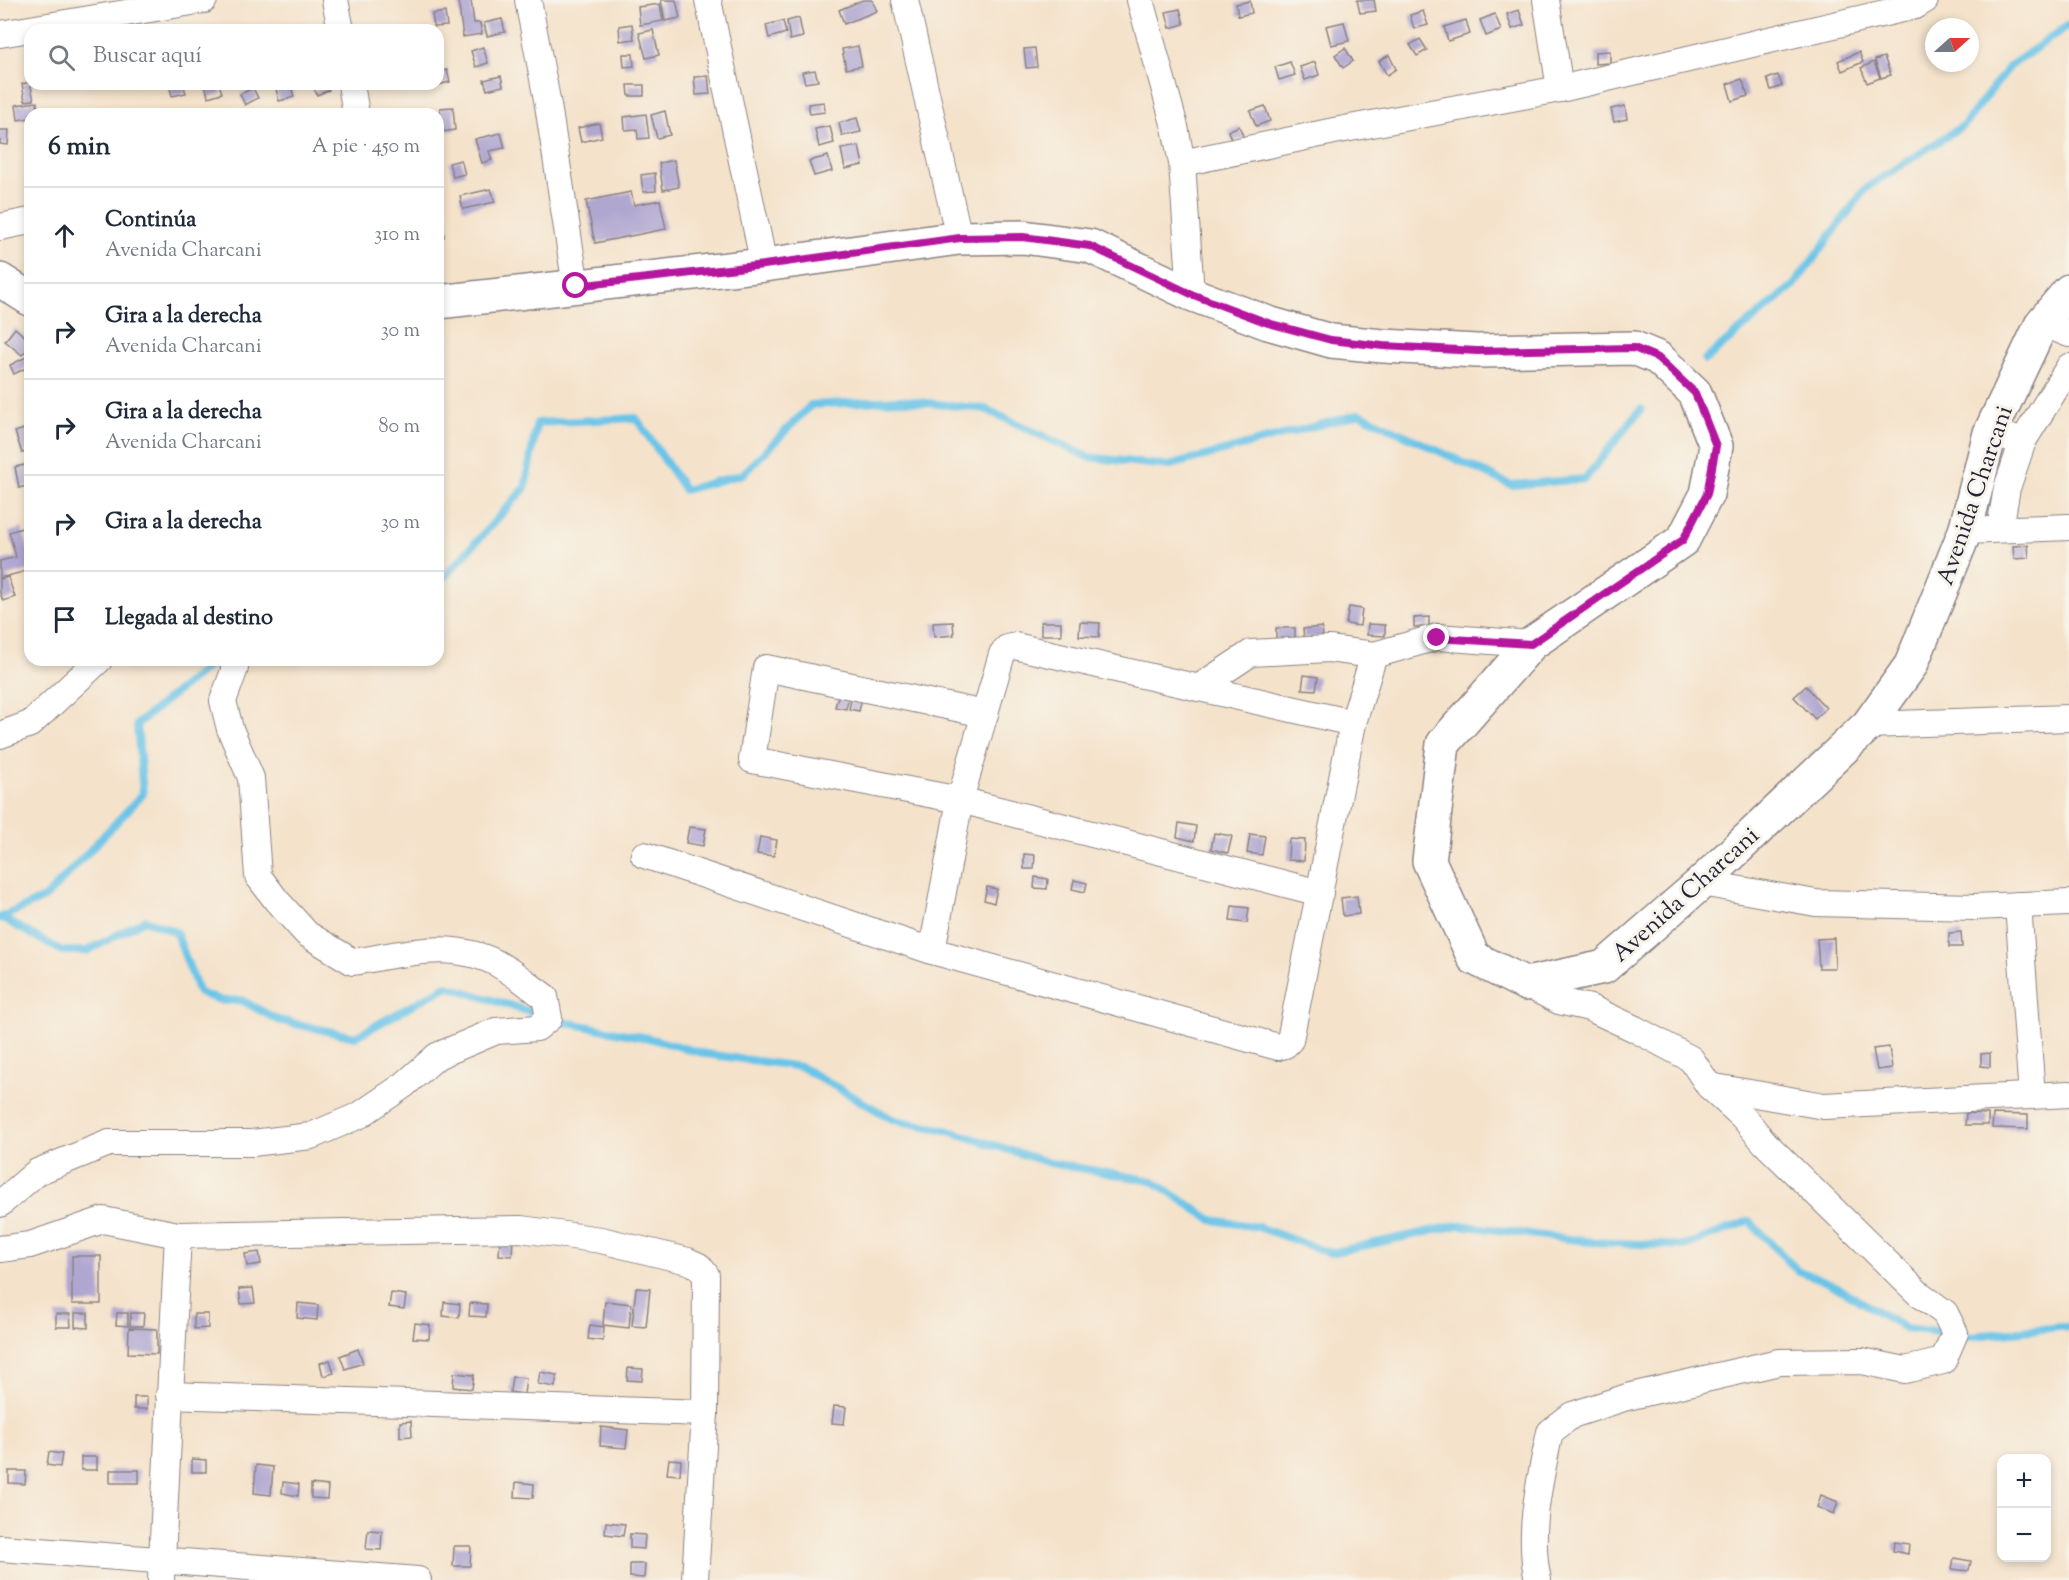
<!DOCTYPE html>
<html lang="es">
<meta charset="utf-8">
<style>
:root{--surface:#fff;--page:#f2f2f3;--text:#1f2937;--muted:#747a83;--line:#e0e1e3}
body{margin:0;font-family:"Sorts Mill Goudy",serif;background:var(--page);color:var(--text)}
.controls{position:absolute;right:18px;bottom:18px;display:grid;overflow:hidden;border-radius:12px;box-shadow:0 3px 9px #0003}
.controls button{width:54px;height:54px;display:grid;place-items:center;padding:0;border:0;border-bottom:2px solid var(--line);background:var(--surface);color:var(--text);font:30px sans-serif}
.compass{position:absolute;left:1925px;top:18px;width:54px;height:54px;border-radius:50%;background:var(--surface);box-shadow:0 3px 9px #0003;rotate:69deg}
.stop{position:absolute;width:18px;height:18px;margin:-14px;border:4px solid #b5179e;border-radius:50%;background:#fff}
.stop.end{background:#b5179e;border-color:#fff;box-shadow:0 2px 6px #0008}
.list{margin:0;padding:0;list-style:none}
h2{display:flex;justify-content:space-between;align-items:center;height:78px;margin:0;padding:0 24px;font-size:26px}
h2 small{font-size:20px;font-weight:400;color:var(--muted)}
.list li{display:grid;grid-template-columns:39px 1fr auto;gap:18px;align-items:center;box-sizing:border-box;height:96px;padding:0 24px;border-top:2px solid var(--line)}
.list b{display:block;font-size:22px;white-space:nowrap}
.list p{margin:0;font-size:20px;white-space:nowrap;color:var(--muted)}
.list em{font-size:20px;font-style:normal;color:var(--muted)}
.icon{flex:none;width:33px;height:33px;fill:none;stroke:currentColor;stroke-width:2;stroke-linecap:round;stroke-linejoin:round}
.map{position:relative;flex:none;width:2069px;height:1580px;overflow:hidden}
.search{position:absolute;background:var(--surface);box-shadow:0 3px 9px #0003;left:24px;top:24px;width:420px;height:66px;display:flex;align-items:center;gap:15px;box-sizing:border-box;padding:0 21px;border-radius:18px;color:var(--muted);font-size:22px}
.panel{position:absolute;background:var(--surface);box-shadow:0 3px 9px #0003;left:24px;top:108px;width:420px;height:558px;border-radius:18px}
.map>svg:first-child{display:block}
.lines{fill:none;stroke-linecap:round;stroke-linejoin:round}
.stream{stroke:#6ac4e8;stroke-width:8}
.building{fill:#b0a7d1}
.minor-casing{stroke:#8b8282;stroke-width:28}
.secondary-casing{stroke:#8b8282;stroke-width:36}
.minor{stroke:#fff;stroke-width:26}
.secondary{stroke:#fff;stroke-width:33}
.route{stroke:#b5179e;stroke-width:8}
.labels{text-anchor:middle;stroke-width:6;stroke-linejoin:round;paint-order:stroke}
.street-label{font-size:24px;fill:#22223b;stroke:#f7f3e8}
</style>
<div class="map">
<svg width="2069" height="1580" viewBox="0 0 2069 1580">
<rect width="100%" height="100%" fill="#f7f3e8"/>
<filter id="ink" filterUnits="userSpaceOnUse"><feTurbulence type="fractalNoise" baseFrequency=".0167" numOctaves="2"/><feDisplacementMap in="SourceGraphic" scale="12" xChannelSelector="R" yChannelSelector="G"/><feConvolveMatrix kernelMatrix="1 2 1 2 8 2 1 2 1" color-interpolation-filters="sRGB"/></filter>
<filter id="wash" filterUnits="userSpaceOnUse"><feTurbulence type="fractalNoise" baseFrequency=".008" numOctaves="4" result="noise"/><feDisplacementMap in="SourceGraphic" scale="24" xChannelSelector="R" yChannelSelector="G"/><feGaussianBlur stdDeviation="1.35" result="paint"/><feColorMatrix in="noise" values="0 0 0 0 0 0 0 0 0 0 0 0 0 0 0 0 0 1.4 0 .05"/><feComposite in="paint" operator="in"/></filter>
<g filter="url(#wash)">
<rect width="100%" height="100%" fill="#f4e2ca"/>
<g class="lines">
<!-- stream -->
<g class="stream">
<polyline points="1705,360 1794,285 1866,188 1964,125 2010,66 2069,25"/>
<polyline points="438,584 525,488 537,423 636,418 685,490 743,474 811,405 900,400 985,409 1088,457 1168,466 1360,414 1511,485 1585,479 1641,409"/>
<polyline points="0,918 46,897 143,794 137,724 216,660"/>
<polyline points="2,918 62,951 87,951 145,920 176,932 199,993 223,1001 241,1000 278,1020 355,1037 447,986 563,1022 648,1038 706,1054 801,1067 894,1120 946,1130 1050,1163 1153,1181 1212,1220 1258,1227 1330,1253 1458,1225 1593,1242 1684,1246 1749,1221 1797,1270 1830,1283 1905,1328 1974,1336 2069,1326"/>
</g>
</g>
<g id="blocks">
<!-- building -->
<g class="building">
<polygon points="458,0 471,0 474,23 480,23 482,34 463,37"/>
<polygon points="661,0 676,0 680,18 665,21"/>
<polygon points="863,0 872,0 877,11 844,24 839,10"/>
<polygon points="1357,0 1374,0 1376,11 1360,13"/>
<polygon points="1250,1 1252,13 1238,16 1236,4"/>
<polygon points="660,4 663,21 640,25 638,7"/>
<polygon points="1180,9 1184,24 1170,28 1166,12"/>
<polygon points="1519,10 1524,25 1512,29 1507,14"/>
<polygon points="1423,11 1428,25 1414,29 1410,15"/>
<polygon points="445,12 447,26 434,27 432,14"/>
<polygon points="1495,14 1501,30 1486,36 1480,20"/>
<polygon points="799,18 803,37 790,40 787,21"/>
<polygon points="502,19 505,32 487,36 484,23"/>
<polygon points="1466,20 1470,34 1448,41 1444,27"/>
<polygon points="783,21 786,33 769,38 766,25"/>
<polygon points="1344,22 1349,41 1331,45 1326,26"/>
<polygon points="632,24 634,39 620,41 619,26"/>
<polygon points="653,30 659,55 646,58 639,33"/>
<polygon points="1420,39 1427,50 1417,56 1410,45"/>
<polygon points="858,46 862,66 846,69 842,49"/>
<polygon points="483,47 488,63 476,67 471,51"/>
<polygon points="1035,48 1037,67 1026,68 1024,49"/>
<polygon points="1345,48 1353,61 1343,68 1335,55"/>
<polygon points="1610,51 1610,63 1595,64 1595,52"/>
<polygon points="1859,52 1863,62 1842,71 1838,61"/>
<polygon points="623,54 633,54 634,66 624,67"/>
<polygon points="1389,55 1396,69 1387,75 1379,61"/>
<polygon points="1884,57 1891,75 1881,78 1875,60"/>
<polygon points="1290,62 1295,75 1279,80 1275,67"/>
<polygon points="1315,62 1319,75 1305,80 1300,67"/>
<polygon points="1874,62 1880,78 1867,83 1861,68"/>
<polygon points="447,70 450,82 438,85 438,72"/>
<polygon points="815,70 818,81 805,83 802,72"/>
<polygon points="1778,75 1782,86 1771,90 1767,79"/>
<polygon points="501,76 503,86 487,90 484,80"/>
<polygon points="708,76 710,94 696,95 694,77"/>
<polygon points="1742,79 1748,96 1732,101 1727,84"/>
<polygon points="30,82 34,100 25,101 22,84"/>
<polygon points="169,84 183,84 186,93 172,96"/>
<polygon points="205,84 219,84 222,93 208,97"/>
<polygon points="312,84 327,84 329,90 317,95"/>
<polygon points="628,85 644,85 644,96 629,96"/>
<polygon points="291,86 294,97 279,101 276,89"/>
<polygon points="253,88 258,98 245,105 240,94"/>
<polygon points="37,102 38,114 30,114 30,118 18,120 16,105"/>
<polygon points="824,102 825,112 810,114 808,104"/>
<polygon points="1265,106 1270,121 1256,126 1250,111"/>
<polygon points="1625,106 1627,119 1614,122 1611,109"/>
<polygon points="453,107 455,130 442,132 440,108"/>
<polygon points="665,111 670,135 657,138 651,115"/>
<polygon points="646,114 649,138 638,139 637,129 625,130 624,117"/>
<polygon points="857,118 861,132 842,136 839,123"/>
<polygon points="599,123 602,137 581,142 578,128"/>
<polygon points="830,126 834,143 819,147 815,129"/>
<polygon points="1239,126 1244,138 1232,142 1228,131"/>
<polygon points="0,130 9,130 8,145 0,144"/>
<polygon points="501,133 505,148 489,151 492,160 482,163 475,139"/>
<polygon points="859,146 863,165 845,169 841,149"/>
<polygon points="828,156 832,171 814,176 809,161"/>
<polygon points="461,160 465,174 453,177 449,163"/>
<polygon points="674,160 679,187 663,190 659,163"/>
<polygon points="655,173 656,191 643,192 641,175"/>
<polygon points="491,189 495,202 463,209 460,196"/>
<polygon points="631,192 634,205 660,200 666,229 595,243 586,201"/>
<polygon points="438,211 442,211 444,237 438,237"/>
<polygon points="15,328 30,341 30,346 22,355 5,341"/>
<polygon points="30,355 30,366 14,374 10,365"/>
<polygon points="27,428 30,436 30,451 22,453 15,432"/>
<polygon points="29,464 30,485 19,488 15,467"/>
<polygon points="22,528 30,554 30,570 0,578 0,561 16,557 9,532"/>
<polygon points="2028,545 2029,558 2014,559 2013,546"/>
<polygon points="8,577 15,597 3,601 0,593 0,579"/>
<polygon points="1349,607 1362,609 1360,626 1346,624"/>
<polygon points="1429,617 1429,627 1414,627 1414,618"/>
<polygon points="953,622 954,635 934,637 933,623"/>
<rect x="1041" y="622" width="20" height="13"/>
<polygon points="1080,622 1100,623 1099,637 1079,636"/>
<polygon points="1368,624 1385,625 1385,636 1367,635"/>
<polygon points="1322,627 1323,637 1304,638 1303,629"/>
<polygon points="1276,628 1295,628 1295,641 1276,640"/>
<polygon points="1304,675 1318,677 1316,690 1302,689"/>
<polygon points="1806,686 1826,708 1815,719 1794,697"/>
<polygon points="839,693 849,696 846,709 835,707"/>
<polygon points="852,696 862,698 859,711 849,709"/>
<polygon points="1179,823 1196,826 1194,841 1177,837"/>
<polygon points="689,827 706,829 703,846 686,843"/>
<polygon points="1214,833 1232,836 1228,853 1211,849"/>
<polygon points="1250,834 1265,836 1262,855 1247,853"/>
<polygon points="760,837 777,840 774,856 757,854"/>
<polygon points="1289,839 1305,840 1304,861 1288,860"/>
<polygon points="1024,854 1035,855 1034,869 1024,869"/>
<polygon points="1035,877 1048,879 1047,889 1034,888"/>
<polygon points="1074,880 1087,883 1085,892 1072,889"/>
<polygon points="987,887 997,889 994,903 984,900"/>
<polygon points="1357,896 1359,914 1343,916 1341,898"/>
<polygon points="1232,906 1249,908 1247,923 1230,921"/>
<polygon points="1961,932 1962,947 1949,947 1949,933"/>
<polygon points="1834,938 1835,968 1819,968 1817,939"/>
<polygon points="1889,1047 1892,1068 1877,1070 1873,1049"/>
<polygon points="1990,1053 1990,1067 1981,1066 1981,1054"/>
<polygon points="1966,1113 1988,1114 1988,1125 1965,1125"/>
<polygon points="1993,1114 2028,1115 2028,1129 1992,1128"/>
<polygon points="500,1238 513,1239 512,1256 499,1255"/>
<polygon points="259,1252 261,1264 247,1266 245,1254"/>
<rect x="72" y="1256" width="29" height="48"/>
<polygon points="253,1288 255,1303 241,1304 239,1289"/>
<polygon points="636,1288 650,1289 646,1327 632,1326"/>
<polygon points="391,1293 406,1295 404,1309 389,1307"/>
<polygon points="605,1301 631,1304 629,1328 603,1325"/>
<polygon points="444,1302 460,1304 459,1318 443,1316"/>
<polygon points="298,1303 318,1305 317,1320 297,1318"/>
<polygon points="470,1303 487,1304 486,1317 469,1316"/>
<polygon points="75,1313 88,1313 88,1328 75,1327"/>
<polygon points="117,1313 128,1313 128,1326 116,1325"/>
<polygon points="131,1313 144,1313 143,1326 130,1326"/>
<polygon points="56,1314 70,1314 71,1327 56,1327"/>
<polygon points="194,1314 208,1314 208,1328 194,1329"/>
<polygon points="415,1323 430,1325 429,1339 413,1338"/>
<polygon points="590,1325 604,1327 603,1341 588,1339"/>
<polygon points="129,1328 157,1329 157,1354 128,1353"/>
<polygon points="358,1349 363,1363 345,1369 340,1356"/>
<polygon points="330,1360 334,1373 323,1376 320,1363"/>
<polygon points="628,1368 643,1369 642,1381 627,1380"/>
<polygon points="540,1372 557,1375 555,1387 538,1384"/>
<polygon points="454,1373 474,1375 472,1389 453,1387"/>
<polygon points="512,1377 526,1378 524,1394 510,1392"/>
<rect x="134" y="1397" width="13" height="12"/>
<polygon points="834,1406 846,1407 844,1424 832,1423"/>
<polygon points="411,1421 412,1436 400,1437 400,1422"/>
<polygon points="601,1427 628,1430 626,1448 600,1446"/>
<polygon points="49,1452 62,1454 60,1467 47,1465"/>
<rect x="81" y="1457" width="16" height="13"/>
<polygon points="192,1459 206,1460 206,1472 192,1472"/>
<polygon points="669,1459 681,1460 680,1475 667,1474"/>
<polygon points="256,1465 273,1467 271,1495 254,1493"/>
<rect x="110" y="1470" width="29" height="13"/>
<polygon points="9,1471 26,1471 25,1484 9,1483"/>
<polygon points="283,1482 299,1484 298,1496 282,1493"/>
<polygon points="516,1482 534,1484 533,1498 515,1497"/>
<polygon points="311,1484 328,1486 327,1499 311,1498"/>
<polygon points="1821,1495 1838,1502 1834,1514 1817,1507"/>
<polygon points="606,1522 625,1524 623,1536 605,1534"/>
<polygon points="368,1530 382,1531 381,1550 366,1549"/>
<polygon points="630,1534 645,1535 644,1549 630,1548"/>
<polygon points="1894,1542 1909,1544 1908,1554 1893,1551"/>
<polygon points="454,1546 471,1546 470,1566 453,1566"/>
<polygon points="1954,1558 1971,1561 1969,1571 1952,1569"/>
<polygon points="630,1564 645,1564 644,1578 630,1577"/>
</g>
</g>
</g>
<g filter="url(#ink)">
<use href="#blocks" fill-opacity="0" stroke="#8b8282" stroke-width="1.5"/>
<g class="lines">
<defs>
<g id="minor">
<polyline points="335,0 341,30"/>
<polyline points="528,0 548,105 576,287"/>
<polyline points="708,0 764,265"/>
<polyline points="905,0 959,238"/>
<polyline points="1140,0 1175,127 1182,163 1191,294"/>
<polyline points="1546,0 1560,89"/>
<polyline points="0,34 204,0"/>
<polyline points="351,84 356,114"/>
<polyline points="1182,163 1334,131 1560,89 1915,6 1925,0"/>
<polyline points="0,227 30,221"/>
<polyline points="2042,323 2069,334"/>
<polyline points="1990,433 2023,441 2069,367"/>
<polyline points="2000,528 2007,488 2023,441"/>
<polyline points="1965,531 2069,527"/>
<polyline points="1198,688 1251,653 1329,649 1374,655"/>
<polyline points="985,714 766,668 752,760 960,800 1320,893"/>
<polyline points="1868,725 2069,718"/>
<polyline points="0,735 30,724 99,660"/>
<polyline points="644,855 932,951 1278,1047 1285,1045 1290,1040 1353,723 1374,655 1437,637 1531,644"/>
<polyline points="1701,883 1816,903 1974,907 2069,903"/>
<polyline points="2018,905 2032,1096"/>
<polyline points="932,951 960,800 1002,654 1007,648 1015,646 1353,723"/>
<path d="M1526,984L1559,1001L1590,1008L1635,1029L1691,1059L1709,1086L1743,1117L1765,1143L1918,1293L1945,1313L1955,1333L1943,1361L1905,1370L1862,1361L1779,1362L1627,1397L1572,1415L1550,1432C1540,1480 1527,1532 1538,1580"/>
<polyline points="1709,1086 1824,1106 2069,1094"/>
<path d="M0,1204L37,1172L109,1143H252L311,1136L360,1115L404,1085L437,1056L496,1031L537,1028L549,1018L545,997C531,987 518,976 503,967C456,938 403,954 353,962L307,934L277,901L258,876L251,778L230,729L223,701L235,668L232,660"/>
<polyline points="0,1249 30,1245 103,1220 178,1235 521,1229 601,1240 688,1261 699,1266 706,1275 705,1413 695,1580"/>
<polyline points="169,1395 705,1413"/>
<polyline points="0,1548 418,1580"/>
<polyline points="161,1580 178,1235"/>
</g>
<g id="secondary">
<polyline points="0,280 30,299"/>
<polyline points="438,302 764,265 959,238 1023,237 1090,246 1191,294 1268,323 1331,341 1383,346 1477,351 1634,348 1658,358 1695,393 1716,446 1707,494 1683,540 1531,644 1443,744 1429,861 1474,958 1526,984 1604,967 1701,883 1868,725 1911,665 1965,531 1990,433 2042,323 2069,291"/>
</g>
</defs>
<!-- minor casing -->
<use href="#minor" class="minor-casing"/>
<!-- secondary casing -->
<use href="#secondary" class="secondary-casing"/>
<!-- minor -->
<use href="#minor" class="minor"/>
<!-- secondary -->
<use href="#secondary" class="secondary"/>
</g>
</g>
<g class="lines" filter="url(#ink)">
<!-- route -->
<polyline class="route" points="576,286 764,265 960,238 1023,237 1090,246 1191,294 1268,323 1331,340 1383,346 1477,351 1634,348 1658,358 1695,393 1716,446 1707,494 1683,540 1531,644 1437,638"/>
</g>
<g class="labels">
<!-- street labels -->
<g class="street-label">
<text transform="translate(1974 495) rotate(-71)" y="8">Avenida Charcani</text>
<text transform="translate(1685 894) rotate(-42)" y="8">Avenida Charcani</text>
</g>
</g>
</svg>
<div class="controls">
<button>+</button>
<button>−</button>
</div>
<svg class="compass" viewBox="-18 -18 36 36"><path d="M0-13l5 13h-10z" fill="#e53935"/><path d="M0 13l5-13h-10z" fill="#747a83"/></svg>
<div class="stop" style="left:576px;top:286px"></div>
<div class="stop end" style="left:1437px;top:638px"></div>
<div class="search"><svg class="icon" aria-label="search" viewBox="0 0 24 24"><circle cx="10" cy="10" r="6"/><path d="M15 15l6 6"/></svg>Buscar aquí</div>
<section class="panel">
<h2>6 min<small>A pie · 450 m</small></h2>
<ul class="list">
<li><svg class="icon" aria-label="ahead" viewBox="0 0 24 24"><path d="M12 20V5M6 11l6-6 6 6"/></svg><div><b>Continúa</b><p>Avenida Charcani</p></div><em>310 m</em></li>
<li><svg class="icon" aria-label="right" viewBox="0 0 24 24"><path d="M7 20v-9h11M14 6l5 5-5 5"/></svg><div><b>Gira a la derecha</b><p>Avenida Charcani</p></div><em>30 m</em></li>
<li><svg class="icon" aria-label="right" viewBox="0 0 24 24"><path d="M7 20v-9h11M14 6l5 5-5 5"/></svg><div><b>Gira a la derecha</b><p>Avenida Charcani</p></div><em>80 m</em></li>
<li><svg class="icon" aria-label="right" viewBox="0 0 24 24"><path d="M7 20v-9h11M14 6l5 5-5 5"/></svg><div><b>Gira a la derecha</b></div><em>30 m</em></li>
<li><svg class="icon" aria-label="arrive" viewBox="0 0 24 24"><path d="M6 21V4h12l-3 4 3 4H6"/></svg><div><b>Llegada al destino</b></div></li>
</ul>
</section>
</div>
